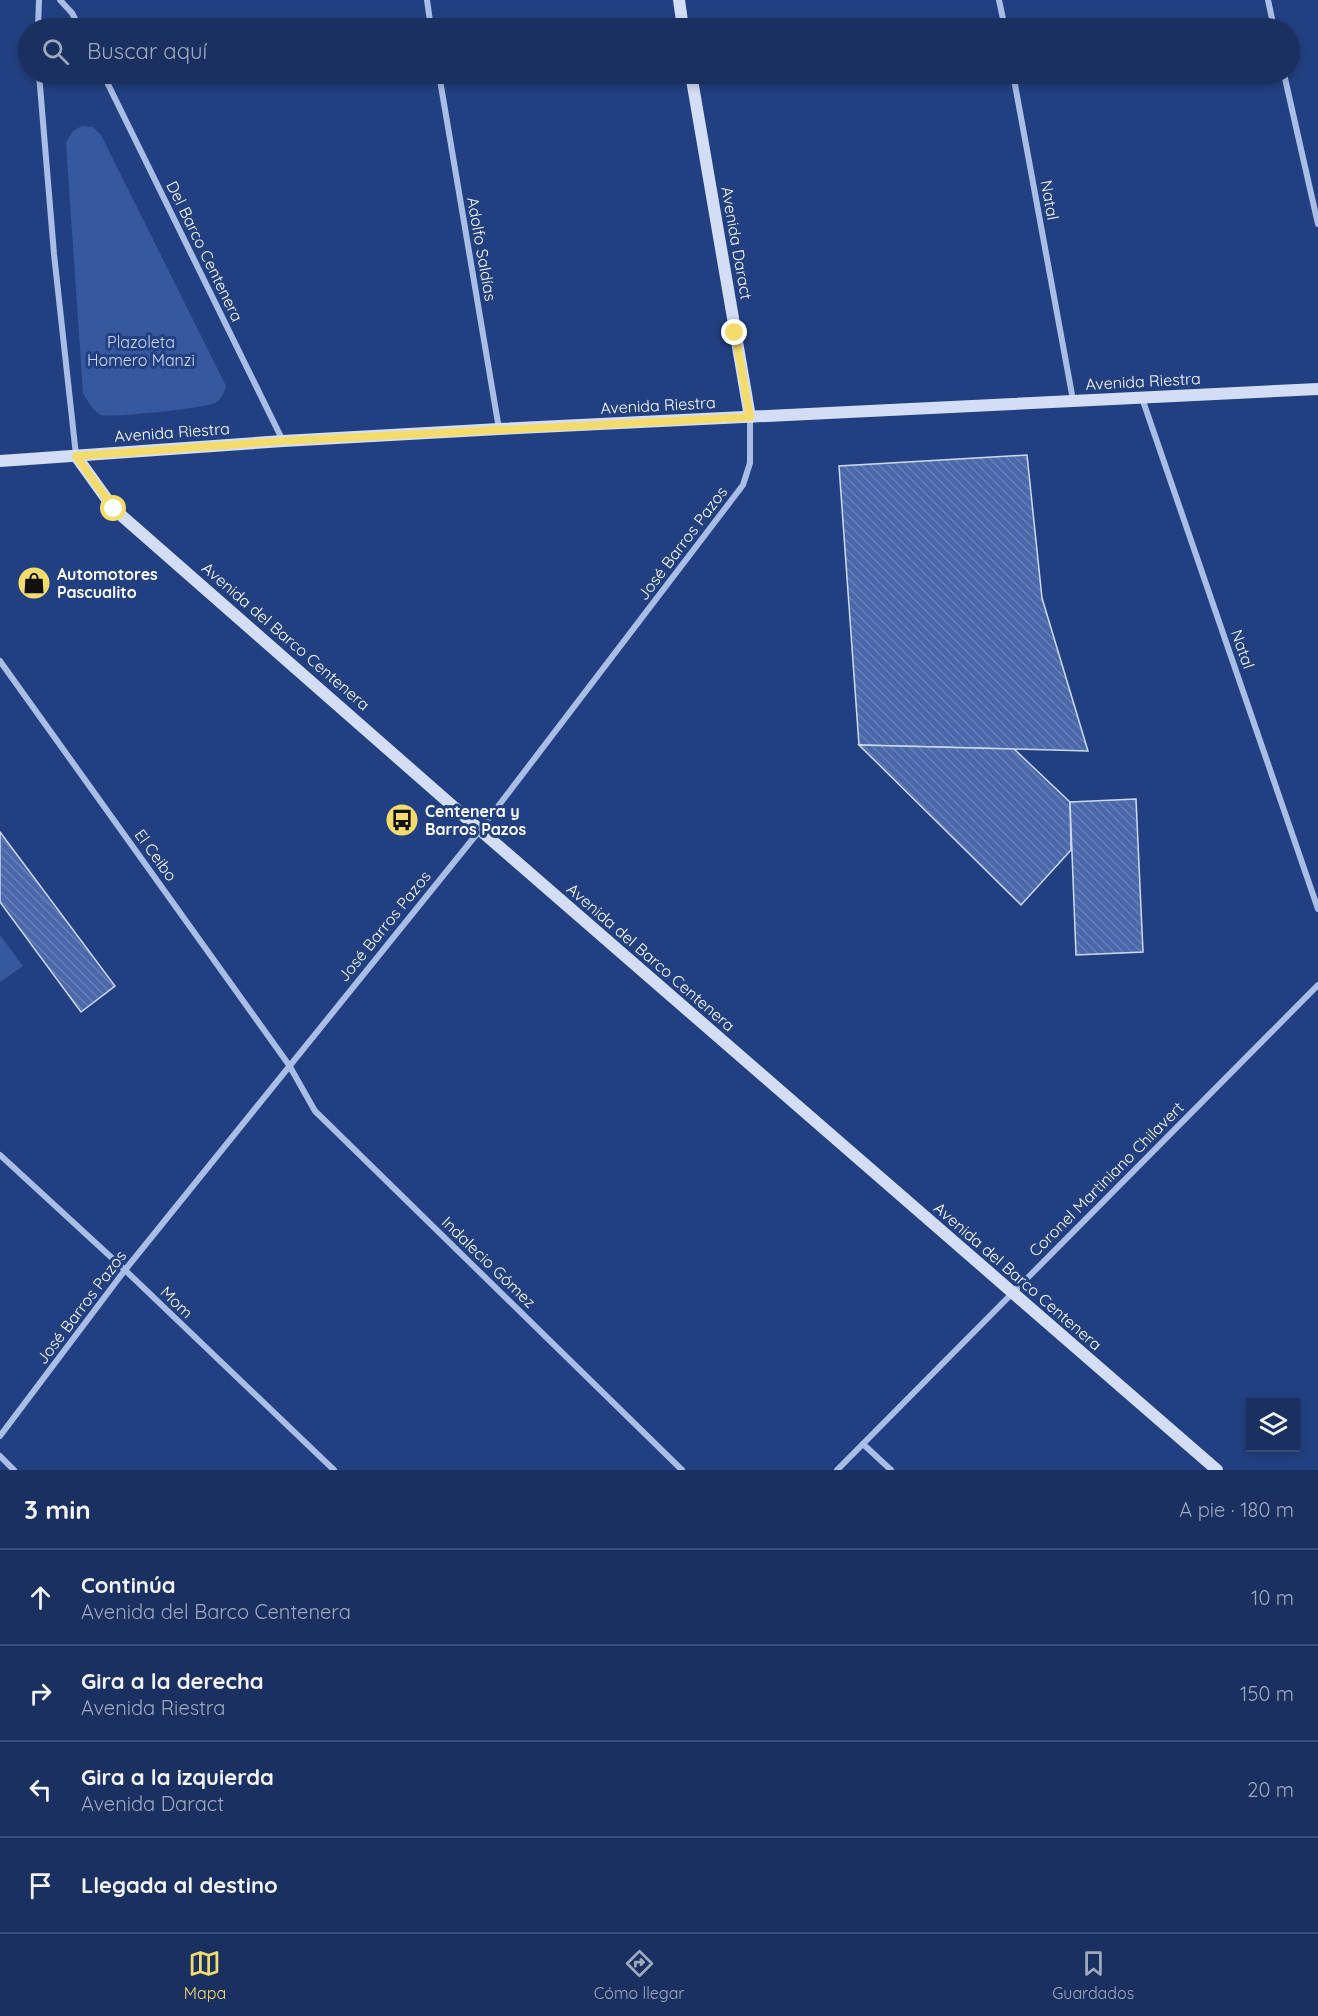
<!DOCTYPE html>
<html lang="es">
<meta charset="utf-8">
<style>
:root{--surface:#1a3061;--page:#233867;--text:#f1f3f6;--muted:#9fa9bd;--line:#384b76;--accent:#f3dc6b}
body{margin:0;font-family:Quicksand,sans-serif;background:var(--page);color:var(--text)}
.controls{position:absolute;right:18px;bottom:18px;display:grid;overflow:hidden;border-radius:0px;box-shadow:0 3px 9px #0003}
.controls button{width:54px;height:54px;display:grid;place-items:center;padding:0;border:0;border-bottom:2px solid var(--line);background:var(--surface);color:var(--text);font:30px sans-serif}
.stop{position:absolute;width:18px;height:18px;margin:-14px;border:4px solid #f3dc6b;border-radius:50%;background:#fff}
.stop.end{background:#f3dc6b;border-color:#fff;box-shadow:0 2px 6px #0008}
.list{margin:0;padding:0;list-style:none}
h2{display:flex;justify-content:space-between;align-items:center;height:78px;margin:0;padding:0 24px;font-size:26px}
h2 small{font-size:20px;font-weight:400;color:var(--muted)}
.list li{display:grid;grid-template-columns:39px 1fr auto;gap:18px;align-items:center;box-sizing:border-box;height:96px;padding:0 24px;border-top:2px solid var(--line)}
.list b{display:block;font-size:22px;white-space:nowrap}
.list p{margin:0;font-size:20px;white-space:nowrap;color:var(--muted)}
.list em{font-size:20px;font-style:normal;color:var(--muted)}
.icon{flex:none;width:33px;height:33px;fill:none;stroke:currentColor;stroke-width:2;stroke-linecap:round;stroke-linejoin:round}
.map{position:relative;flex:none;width:1318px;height:1470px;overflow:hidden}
.search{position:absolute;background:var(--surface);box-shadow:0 3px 9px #0003;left:18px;right:18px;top:18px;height:66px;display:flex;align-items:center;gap:15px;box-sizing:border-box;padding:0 21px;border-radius:33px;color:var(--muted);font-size:22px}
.sheet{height:462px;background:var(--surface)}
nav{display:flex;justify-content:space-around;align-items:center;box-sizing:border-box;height:84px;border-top:2px solid var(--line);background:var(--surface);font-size:16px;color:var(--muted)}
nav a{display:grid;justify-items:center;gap:3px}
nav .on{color:var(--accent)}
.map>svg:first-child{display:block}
.park{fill:#36589f}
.building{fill:url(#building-back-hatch);stroke:#cddaf6;stroke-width:1.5}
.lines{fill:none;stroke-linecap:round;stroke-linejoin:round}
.minor{stroke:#a9bee7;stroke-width:6}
.secondary{stroke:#d3def6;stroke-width:12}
.route{stroke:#f3dc6b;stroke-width:8}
.labels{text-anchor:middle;stroke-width:6;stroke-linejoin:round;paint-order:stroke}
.street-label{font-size:16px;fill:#fff;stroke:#224081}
.park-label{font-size:16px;fill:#cddaf6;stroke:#224081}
.poi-label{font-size:16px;font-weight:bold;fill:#fff;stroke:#224081;text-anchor:start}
</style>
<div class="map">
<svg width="1318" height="1470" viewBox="0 0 1318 1470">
<defs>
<pattern id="building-back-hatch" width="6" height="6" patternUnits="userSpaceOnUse" patternTransform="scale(1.5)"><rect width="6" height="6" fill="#4b69aa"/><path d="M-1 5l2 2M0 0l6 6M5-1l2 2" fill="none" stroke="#6680b7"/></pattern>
</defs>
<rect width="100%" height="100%" fill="#224081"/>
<!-- park -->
<g class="park">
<path d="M83,126L93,127L101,135L226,386C224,392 222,398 217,402C210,408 110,418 101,415C93,411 87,400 83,393L66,143C70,134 73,129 83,126Z"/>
<polygon points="0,935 23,966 0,982"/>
</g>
<!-- building -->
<g class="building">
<polygon points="1027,455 1042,598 1088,751 859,745 839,466"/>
<polygon points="859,745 1014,749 1070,802 1071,850 1021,905"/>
<polygon points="1136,799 1143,952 1076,955 1070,802"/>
<polygon points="0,832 115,986 81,1012 0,902"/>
</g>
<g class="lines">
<!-- minor -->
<g class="minor">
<polyline points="60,0 72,13 80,28"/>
<polyline points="427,0 431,28"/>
<polyline points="999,0 1005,28"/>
<polyline points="1268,0 1274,28"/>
<polyline points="38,28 39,0"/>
<polyline points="39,74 54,254 76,455"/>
<polyline points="103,74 283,441"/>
<polyline points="439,74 499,429"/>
<polyline points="1013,74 1073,400"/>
<polyline points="1284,74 1318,224"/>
<polyline points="1142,398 1318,909"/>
<polyline points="0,661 289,1065 315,1111 682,1470"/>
<polyline points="0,1155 125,1270 334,1470"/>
<polyline points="0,1436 125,1270 480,830 743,485 750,463 750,417"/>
<polyline points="863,1444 891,1470"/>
<polyline points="0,1456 14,1470"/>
<polyline points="837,1470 1318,985"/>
</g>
<!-- secondary -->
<g class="secondary">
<polyline points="679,0 683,28"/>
<polyline points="691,74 750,417"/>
<polyline points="76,456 114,509 480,830 1217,1470"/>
<polyline points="0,461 283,441 499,429 1318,389"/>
</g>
</g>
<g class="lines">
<!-- route -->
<polyline class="route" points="114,509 76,456 283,441 750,417 735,333"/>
</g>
<!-- icons -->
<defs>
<symbol id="shop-disc" viewBox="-11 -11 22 22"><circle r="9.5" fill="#f3dc6b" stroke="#224081"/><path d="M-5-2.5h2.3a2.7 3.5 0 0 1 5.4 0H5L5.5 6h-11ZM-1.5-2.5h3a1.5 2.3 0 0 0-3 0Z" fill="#111"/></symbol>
<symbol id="bus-disc" viewBox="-11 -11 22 22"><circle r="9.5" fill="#f3dc6b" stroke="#224081"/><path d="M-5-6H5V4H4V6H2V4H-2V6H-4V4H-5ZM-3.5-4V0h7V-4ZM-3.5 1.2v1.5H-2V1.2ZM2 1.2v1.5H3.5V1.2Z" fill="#111"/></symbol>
</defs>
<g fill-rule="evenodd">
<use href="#shop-disc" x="15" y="564" width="38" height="38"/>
<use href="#bus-disc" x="383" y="801" width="38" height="38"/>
</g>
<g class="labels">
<!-- street labels -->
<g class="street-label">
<text transform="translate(1050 200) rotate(80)" y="6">Natal</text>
<text transform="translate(737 243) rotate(80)" y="6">Avenida Daract</text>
<text transform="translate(482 249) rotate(80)" y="6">Adolfo Saldías</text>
<text transform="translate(205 251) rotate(64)" y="6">Del Barco Centenera</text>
<text transform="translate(1143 381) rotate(-3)" y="6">Avenida Riestra</text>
<text transform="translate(658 405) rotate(-3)" y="6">Avenida Riestra</text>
<text transform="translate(172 432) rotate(-4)" y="6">Avenida Riestra</text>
<text transform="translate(682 543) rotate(-53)" y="6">José Barros Pazos</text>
<text transform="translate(286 636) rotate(41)" y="6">Avenida del Barco Centenera</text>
<text transform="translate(1243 649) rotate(71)" y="6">Natal</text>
<text transform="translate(156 855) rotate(54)" y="6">El Ceibo</text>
<text transform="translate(384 926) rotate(-51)" y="6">José Barros Pazos</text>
<text transform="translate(651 957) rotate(41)" y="6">Avenida del Barco Centenera</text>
<text transform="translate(1106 1179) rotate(-45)" y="6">Coronel Martiniano Chilavert</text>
<text transform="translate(489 1262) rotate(44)" y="6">Indalecio Gómez</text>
<text transform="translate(1018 1276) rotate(41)" y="6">Avenida del Barco Centenera</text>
<text transform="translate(177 1302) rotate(44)" y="6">Mom</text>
<text transform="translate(81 1307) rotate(-53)" y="6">José Barros Pazos</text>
</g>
<!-- park labels -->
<g class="park-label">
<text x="141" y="348">Plazoleta<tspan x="141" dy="18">Homero Manzi</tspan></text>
</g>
<!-- poi labels -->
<g class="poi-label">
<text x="57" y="580">Automotores<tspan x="57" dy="18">Pascualito</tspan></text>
<text x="425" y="817">Centenera y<tspan x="425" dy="18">Barros Pazos</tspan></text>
</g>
</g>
</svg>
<div class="controls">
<button><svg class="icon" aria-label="layers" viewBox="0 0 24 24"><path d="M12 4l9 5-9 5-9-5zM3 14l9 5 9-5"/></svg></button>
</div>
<div class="stop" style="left:114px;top:509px"></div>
<div class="stop end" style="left:735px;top:333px"></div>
<div class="search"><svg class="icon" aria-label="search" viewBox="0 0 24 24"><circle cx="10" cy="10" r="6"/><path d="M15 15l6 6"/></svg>Buscar aquí</div>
</div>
<section class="sheet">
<h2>3 min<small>A pie · 180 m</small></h2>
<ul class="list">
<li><svg class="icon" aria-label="ahead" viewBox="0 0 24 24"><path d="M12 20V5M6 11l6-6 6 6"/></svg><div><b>Continúa</b><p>Avenida del Barco Centenera</p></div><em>10 m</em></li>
<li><svg class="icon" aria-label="right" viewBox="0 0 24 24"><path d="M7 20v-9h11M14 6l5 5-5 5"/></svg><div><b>Gira a la derecha</b><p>Avenida Riestra</p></div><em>150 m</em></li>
<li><svg class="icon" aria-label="left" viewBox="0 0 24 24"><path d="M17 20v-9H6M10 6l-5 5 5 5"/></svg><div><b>Gira a la izquierda</b><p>Avenida Daract</p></div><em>20 m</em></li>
<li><svg class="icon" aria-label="arrive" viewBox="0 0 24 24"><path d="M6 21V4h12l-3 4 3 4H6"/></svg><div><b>Llegada al destino</b></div></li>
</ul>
</section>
<nav>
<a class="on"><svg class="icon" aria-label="map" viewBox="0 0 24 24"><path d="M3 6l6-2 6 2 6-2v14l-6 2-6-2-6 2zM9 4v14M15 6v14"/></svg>Mapa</a>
<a><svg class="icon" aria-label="directions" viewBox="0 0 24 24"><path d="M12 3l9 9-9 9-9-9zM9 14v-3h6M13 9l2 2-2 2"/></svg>Cómo llegar</a>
<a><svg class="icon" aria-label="saved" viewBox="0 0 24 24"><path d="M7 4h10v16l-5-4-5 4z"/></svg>Guardados</a>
</nav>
